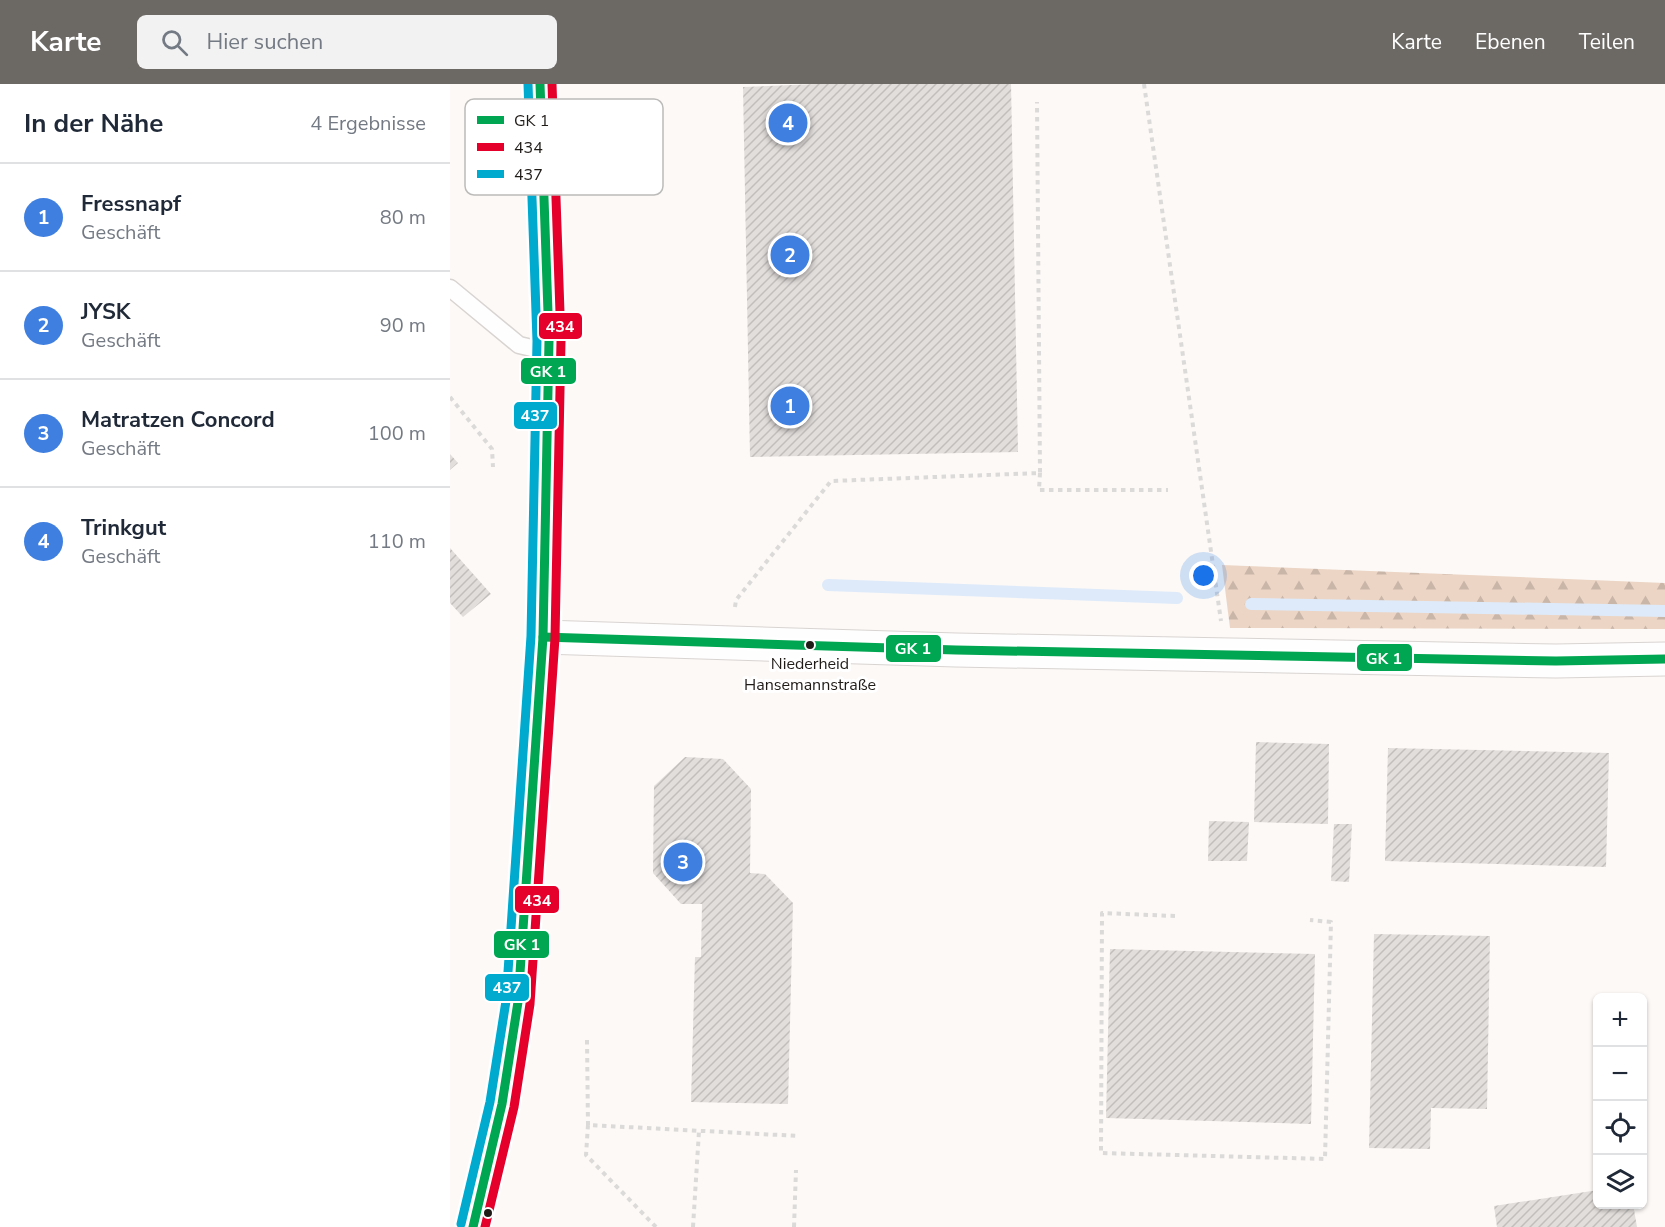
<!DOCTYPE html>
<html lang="de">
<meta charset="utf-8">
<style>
:root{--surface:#fff;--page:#f2f2f3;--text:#1f2937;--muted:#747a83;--line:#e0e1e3;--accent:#6c6965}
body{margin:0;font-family:"Nunito Sans",sans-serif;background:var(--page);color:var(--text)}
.controls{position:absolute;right:18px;bottom:18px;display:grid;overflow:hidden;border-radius:9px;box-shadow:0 2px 4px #0004}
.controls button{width:54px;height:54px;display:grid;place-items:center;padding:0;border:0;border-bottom:2px solid var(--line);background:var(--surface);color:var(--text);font:30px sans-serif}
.you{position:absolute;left:754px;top:492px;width:21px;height:21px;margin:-15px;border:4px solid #fff;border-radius:50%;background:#1a73e8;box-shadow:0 0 0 9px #1a73e833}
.badge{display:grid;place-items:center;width:39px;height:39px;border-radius:50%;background:var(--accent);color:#fff;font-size:20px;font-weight:700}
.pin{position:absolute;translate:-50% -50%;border:3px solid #fff;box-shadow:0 2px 6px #0006}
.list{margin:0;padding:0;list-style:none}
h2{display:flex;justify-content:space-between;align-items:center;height:78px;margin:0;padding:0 24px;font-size:26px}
h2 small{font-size:20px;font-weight:400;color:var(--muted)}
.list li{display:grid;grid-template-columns:39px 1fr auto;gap:18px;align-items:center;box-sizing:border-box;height:108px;padding:0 24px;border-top:2px solid var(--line)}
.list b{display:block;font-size:22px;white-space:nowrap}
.list p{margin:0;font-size:20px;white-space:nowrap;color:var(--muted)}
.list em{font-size:20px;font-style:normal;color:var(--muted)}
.icon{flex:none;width:33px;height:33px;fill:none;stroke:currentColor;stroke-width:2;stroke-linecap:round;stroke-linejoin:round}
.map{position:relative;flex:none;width:1215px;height:1143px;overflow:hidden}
header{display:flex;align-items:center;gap:36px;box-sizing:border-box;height:84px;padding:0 30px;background:var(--accent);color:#fff}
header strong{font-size:28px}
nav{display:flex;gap:33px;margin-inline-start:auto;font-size:21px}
.search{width:420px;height:54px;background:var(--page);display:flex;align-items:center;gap:15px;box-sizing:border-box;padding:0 21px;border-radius:9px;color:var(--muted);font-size:22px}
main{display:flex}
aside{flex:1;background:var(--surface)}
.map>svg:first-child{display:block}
.forest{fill:url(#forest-firs)}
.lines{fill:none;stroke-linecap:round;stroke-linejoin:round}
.stream{stroke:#deeaf9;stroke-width:12}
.building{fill:url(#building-hatch)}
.service-casing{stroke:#d8d4d2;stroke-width:19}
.minor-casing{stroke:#d8d4d2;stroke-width:35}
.path{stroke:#dcdad9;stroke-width:4;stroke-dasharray:4.5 4.5;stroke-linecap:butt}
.service{stroke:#fffefe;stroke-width:16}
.minor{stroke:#fffefe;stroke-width:33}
.bus-1-casing{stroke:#fff;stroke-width:14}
.bus-2-casing{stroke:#fff;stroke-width:14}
.bus-3-casing{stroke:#fff;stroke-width:14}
.bus-1{stroke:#00a651;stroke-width:9}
.bus-2{stroke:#e4002b;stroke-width:9}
.bus-3{stroke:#00a9ce;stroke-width:9}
.bus-dot{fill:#1f1b17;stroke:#fff;stroke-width:2}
.labels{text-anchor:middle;stroke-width:6;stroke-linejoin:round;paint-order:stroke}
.bus-label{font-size:16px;fill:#1f1b17;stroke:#fff}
.key{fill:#fff;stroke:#bcbbb9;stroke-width:1.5}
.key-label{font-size:16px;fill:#1f1b17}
.line-badge{stroke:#fff;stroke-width:2}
.badge-label{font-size:16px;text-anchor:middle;font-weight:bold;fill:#fff}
</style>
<header>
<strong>Karte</strong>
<div class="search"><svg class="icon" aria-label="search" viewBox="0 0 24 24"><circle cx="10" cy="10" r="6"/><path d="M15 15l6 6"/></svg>Hier suchen</div>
<nav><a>Karte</a><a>Ebenen</a><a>Teilen</a></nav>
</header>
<main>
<aside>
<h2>In der Nähe<small>4 Ergebnisse</small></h2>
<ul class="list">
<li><span class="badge" style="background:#3f7fe0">1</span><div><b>Fressnapf</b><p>Geschäft</p></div><em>80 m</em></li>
<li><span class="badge" style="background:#3f7fe0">2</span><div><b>JYSK</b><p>Geschäft</p></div><em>90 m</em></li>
<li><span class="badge" style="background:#3f7fe0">3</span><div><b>Matratzen Concord</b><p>Geschäft</p></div><em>100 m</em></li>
<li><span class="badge" style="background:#3f7fe0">4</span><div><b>Trinkgut</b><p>Geschäft</p></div><em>110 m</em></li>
</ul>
</aside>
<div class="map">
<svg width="1215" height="1143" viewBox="0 0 1215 1143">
<defs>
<pattern id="forest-firs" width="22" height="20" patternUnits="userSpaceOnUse" patternTransform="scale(1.5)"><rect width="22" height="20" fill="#ecd5c4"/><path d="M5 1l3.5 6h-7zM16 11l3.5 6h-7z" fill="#cab6a8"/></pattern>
<pattern id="building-hatch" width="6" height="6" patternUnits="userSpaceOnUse" patternTransform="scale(1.5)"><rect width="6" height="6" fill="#e2dedc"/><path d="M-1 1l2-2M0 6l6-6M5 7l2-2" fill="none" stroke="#c1bebc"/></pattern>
</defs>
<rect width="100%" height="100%" fill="#fcf9f7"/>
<!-- forest -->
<polygon class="forest" points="772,481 1215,499 1215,545 780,544"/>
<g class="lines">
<!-- stream -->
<g class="stream">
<polyline points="378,501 727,514"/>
<polyline points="801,520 1215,527"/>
</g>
</g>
<!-- building -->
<g class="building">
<polygon points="366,0 561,0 568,368 300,373 293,3"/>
<polygon points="0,370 8,379 0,386"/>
<polygon points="0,464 41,510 13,533 0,519"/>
<polygon points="806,658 879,660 878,740 804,738"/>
<polygon points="938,664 1159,669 1156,783 935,777"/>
<polygon points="235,673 273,675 301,705 300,789 315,790 343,819 338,1020 241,1018 245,873 251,873 252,820 231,820 203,789 204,702"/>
<polygon points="759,737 799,738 797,777 758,777"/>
<polygon points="884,740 902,740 899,798 881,797"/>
<polygon points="924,850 1040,852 1037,1025 981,1024 980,1065 919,1064"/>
<polygon points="660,865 865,870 861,1040 656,1034"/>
<polygon points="1148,1106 1148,1120 1183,1120 1187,1143 1047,1143 1044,1122"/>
</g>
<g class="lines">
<defs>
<polyline id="service" points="0,204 69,261 99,268"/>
<g id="minor">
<polyline points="93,553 506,566 1106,577 1215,575"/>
<polyline points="23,1143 52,1020 68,918 93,553 99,257 90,0"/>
</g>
</defs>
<!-- service casing -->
<use href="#service" class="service-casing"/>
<!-- minor casing -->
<use href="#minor" class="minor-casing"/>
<!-- path -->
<g class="path">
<polyline points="694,0 771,537"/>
<polyline points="0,313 42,365 43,383"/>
<polyline points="590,389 589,406 718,406"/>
<polyline points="285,523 286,516 381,397 590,389 587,18"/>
<polyline points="725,832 652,829 651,1069 875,1075 881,838 860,836"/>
<polyline points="137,956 138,1041 349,1052"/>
<polyline points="138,1041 136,1071 206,1143"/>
<polyline points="243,1143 249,1047"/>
<polyline points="344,1143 346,1086"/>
</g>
<!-- service -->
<use href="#service" class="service"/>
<!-- minor -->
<use href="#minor" class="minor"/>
<defs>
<g id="bus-1">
<polyline points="93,553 506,566 1106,577 1215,575"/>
<polyline points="23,1143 52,1020 68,918 93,553 99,257 90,0"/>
</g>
<polyline id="bus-2" points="35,1143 64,1023 80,920 105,554 111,257 102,0"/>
<polyline id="bus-3" points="11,1140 40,1018 56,917 81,552 87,257 78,0"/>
</defs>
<!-- bus-1 casing -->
<use href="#bus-1" class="bus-1-casing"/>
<!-- bus-2 casing -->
<use href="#bus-2" class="bus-2-casing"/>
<!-- bus-3 casing -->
<use href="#bus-3" class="bus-3-casing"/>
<!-- bus-1 -->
<use href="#bus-1" class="bus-1"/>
<!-- bus-2 -->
<use href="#bus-2" class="bus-2"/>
<!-- bus-3 -->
<use href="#bus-3" class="bus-3"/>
</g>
<!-- markers -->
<g class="bus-dot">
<circle cx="360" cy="561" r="5"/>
<circle cx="38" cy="1129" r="5"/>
</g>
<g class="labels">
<!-- bus labels -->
<g class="bus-label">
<text x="360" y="585">Niederheid<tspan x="360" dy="21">Hansemannstraße</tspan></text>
</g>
</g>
<!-- legend -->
<rect x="15" y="15" width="198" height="96" rx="9" class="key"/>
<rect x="27" y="32" width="27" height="8" fill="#00a651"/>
<rect x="27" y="59" width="27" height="8" fill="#e4002b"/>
<rect x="27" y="86" width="27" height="8" fill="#00a9ce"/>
<g class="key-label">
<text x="64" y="42">GK 1</text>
<text x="64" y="69">434</text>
<text x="64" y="96">437</text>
</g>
<g class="line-badge">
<rect x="88" y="228" width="45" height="28" rx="6" fill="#e4002b"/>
<rect x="70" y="273" width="57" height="28" rx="6" fill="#00a651"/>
<rect x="63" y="317" width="45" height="29" rx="6" fill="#00a9ce"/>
<rect x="435" y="550" width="57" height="29" rx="6" fill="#00a651"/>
<rect x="906" y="559" width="57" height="29" rx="6" fill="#00a651"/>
<rect x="64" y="801" width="46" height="29" rx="6" fill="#e4002b"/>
<rect x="43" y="846" width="57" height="29" rx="6" fill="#00a651"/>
<rect x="34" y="889" width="46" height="29" rx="6" fill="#00a9ce"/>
</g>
<g class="badge-label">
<text x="110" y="248">434</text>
<text x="98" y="293">GK 1</text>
<text x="85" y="337">437</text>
<text x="463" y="570">GK 1</text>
<text x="934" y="580">GK 1</text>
<text x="87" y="822">434</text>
<text x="72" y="866">GK 1</text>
<text x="57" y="909">437</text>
</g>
</svg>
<div class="controls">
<button>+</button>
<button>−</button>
<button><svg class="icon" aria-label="locate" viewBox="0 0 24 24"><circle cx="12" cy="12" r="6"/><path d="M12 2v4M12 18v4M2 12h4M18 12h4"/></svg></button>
<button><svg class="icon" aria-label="layers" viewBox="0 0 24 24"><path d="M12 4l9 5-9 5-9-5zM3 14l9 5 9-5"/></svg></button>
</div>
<div class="you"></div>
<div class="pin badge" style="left:340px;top:322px;background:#3f7fe0">1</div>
<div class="pin badge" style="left:340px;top:171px;background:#3f7fe0">2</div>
<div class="pin badge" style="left:233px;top:778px;background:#3f7fe0">3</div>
<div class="pin badge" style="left:338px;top:39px;background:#3f7fe0">4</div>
</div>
</main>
